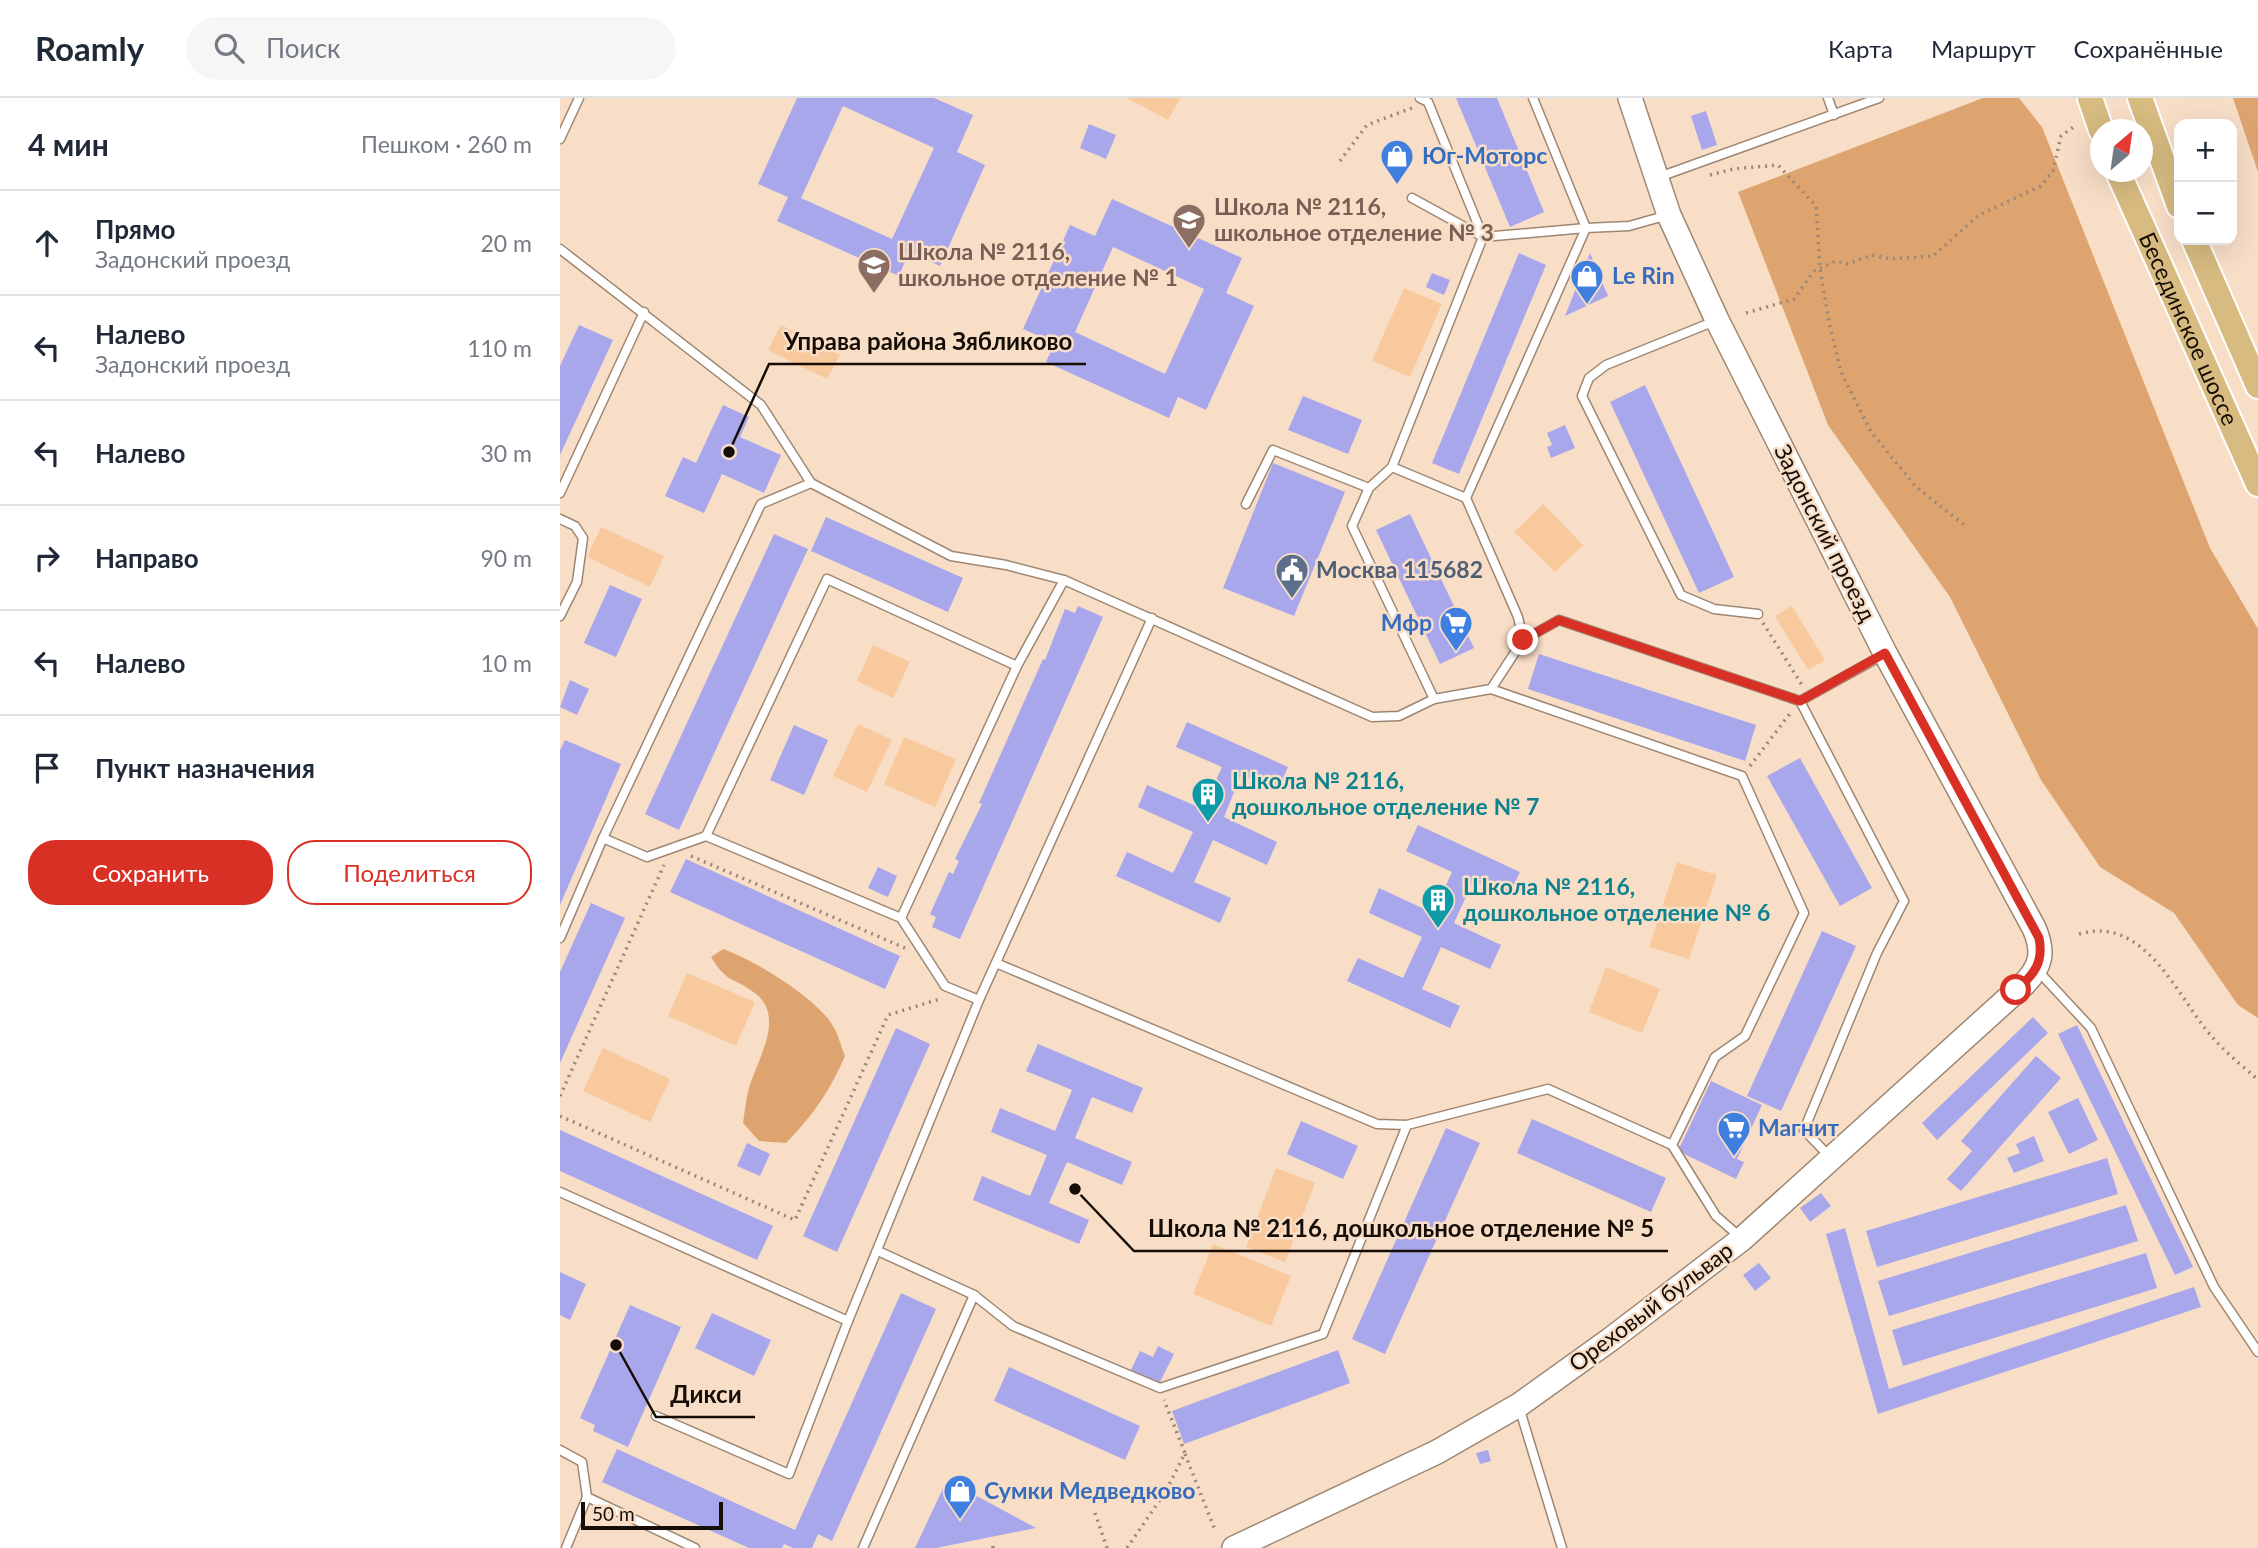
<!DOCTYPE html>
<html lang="ru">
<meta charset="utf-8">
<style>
:root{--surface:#fff;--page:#f6f6f7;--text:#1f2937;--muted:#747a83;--line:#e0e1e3;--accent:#d93025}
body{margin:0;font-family:Lato,sans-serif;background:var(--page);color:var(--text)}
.controls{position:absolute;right:21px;top:21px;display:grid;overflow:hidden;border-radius:14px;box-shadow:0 7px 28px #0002}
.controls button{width:63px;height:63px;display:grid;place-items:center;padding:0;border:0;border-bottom:2px solid var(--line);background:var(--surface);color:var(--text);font:35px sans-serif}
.compass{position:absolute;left:1530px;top:21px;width:63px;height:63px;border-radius:50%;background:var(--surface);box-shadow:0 7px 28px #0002;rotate:29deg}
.scale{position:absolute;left:21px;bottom:18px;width:142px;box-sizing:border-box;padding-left:7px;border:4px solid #150d06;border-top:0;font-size:19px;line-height:24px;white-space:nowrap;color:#150d06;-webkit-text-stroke:5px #f8dec7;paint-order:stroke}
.stop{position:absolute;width:21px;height:21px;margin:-16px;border:5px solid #d93025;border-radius:50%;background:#fff}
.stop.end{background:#d93025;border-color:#fff;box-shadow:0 2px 7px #0008}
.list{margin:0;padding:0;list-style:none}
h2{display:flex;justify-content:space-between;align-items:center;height:91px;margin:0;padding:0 28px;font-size:30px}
h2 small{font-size:23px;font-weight:400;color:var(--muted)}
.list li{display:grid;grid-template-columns:46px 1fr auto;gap:21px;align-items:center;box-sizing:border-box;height:105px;padding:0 28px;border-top:2px solid var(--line)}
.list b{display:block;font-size:26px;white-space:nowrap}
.list p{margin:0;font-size:23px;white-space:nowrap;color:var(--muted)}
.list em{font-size:23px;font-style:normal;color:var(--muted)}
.actions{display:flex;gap:14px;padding:21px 28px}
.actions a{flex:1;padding:16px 0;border:2px solid var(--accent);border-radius:28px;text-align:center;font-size:24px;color:var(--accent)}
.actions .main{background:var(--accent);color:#fff}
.icon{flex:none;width:38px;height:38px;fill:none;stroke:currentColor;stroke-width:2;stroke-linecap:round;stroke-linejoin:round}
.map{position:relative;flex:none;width:1698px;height:1450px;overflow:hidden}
header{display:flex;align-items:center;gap:42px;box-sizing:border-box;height:98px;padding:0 35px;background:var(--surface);border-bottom:2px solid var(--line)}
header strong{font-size:33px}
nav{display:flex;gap:38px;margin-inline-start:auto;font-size:24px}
.search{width:490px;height:63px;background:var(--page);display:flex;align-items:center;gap:18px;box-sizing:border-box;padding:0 24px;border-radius:38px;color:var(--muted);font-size:26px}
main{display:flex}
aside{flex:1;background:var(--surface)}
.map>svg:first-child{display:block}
.green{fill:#f9c99e}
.forest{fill:#dda46f}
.building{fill:#a9a7eb;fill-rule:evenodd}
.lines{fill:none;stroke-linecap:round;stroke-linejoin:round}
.lane-casing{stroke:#9e8772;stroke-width:11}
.secondary-casing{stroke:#9e8772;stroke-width:26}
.primary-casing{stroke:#fff;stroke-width:28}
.path{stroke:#998777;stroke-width:3.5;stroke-dasharray:2 5;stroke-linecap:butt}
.lane{stroke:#fff;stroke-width:8}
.secondary{stroke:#fff;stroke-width:23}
.primary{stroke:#d7bb80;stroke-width:24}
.route{stroke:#d93025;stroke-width:9}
.labels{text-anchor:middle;stroke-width:5;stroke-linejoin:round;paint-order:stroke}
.shop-label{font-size:23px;font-weight:bold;fill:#366cbe;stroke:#f8dec7;text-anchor:start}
.education-label{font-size:23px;font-weight:bold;fill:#785e54;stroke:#f8dec7;text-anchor:start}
.street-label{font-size:23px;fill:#150d06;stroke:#f8dec7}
.service-label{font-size:23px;font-weight:bold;fill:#4e5e75;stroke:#f8dec7;text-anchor:start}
.culture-label{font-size:23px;font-weight:bold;fill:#0d838f;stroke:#f8dec7;text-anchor:start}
.leader{fill:none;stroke:#150d06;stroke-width:2.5}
.callout-dot{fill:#150d06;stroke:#f8dec7;stroke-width:2.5}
.callout-label{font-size:24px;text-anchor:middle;font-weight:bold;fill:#150d06;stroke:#f8dec7;stroke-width:5;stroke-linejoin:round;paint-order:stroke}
</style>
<header>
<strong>Roamly</strong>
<div class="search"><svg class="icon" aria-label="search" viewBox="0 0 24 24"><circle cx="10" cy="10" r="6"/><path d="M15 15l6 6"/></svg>Поиск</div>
<nav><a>Карта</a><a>Маршрут</a><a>Сохранённые</a></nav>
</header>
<main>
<aside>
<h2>4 мин<small>Пешком · 260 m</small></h2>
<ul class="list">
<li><svg class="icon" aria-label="ahead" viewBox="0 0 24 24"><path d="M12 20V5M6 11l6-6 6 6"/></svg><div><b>Прямо</b><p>Задонский проезд</p></div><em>20 m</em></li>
<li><svg class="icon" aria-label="left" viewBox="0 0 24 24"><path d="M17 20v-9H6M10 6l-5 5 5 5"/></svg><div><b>Налево</b><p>Задонский проезд</p></div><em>110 m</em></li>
<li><svg class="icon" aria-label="left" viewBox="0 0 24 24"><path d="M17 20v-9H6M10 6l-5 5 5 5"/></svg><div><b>Налево</b></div><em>30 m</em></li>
<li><svg class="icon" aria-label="right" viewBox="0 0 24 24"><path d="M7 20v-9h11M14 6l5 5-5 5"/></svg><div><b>Направо</b></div><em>90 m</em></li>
<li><svg class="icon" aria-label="left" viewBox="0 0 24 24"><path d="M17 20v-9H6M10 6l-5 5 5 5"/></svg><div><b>Налево</b></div><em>10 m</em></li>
<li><svg class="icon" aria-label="arrive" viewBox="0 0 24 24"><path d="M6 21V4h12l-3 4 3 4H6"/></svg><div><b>Пункт назначения</b></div></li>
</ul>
<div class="actions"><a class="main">Сохранить</a><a>Поделиться</a></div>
</aside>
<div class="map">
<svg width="1698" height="1450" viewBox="0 0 1698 1450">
<rect width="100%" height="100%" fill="#f8dec7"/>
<!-- green -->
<g class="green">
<polygon points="567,0 620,0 608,22"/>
<polygon points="844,190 882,206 850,279 812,263"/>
<polygon points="221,227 280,257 267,281 208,252"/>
<polygon points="983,406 1023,447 995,474 954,434"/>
<polygon points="41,429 104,458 90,489 27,459"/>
<polygon points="1232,508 1265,562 1248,572 1215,518"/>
<polygon points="313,547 350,564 333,600 297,583"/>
<polygon points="298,626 332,642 307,694 273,678"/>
<polygon points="344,639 396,661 375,709 324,686"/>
<polygon points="1117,764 1157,777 1129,861 1089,849"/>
<polygon points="1046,869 1100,891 1082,935 1029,914"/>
<polygon points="127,875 195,904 176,948 108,918"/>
<polygon points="43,950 110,981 90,1024 23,993"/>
<polygon points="716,1070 755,1085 725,1164 686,1149"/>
<polygon points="653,1146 731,1178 711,1228 633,1196"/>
</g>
<!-- forest -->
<g class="forest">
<polygon points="1423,0 1459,0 1482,29 1650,450 1698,531 1698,920 1678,907 1614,815 1540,769 1481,682 1390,499 1268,327 1178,94"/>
<polygon points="1673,0 1698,0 1698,74"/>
<path d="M163,851C194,862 256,899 273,928C278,936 281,948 285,958C271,991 252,1019 226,1045L199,1043L183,1025C185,1013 186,999 190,987C198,961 225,919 196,896C174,878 169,888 151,859Z"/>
</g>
<!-- building -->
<g class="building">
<path d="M237,0H374L413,17L397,54L425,67L380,168L349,154L339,178L217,123L228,99L198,86ZM283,8L374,50L332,141L241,100Z"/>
<polygon points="896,0 937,0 984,114 950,129"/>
<polygon points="1146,13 1157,47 1142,52 1131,18"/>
<polygon points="529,26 556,37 546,61 520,50"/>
<path d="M552,101L682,160L666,195L694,208L646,312L618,299L609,320L486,264L495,245L463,231L510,127L535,138ZM553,149L644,191L605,276L515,234Z"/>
<polygon points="959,155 986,167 899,376 872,365"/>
<polygon points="1030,155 1048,198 1005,218"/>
<polygon points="872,175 890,182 884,197 866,189"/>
<polygon points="19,227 53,242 0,357 0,268"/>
<polygon points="1085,287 1174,479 1139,495 1050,304"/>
<polygon points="743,298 802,322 788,356 728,332"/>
<polygon points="163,307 189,319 180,339 221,357 204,395 162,376 144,415 105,398 123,359 136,365"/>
<polygon points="1005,327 1015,350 991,360 987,349 992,347 987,335"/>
<polygon points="713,365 785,394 734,518 663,490"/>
<polygon points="850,416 914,550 880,566 816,432"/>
<polygon points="266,419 403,480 388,514 251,453"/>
<polygon points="214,436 248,451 119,732 85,716"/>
<polygon points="50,487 82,501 56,559 24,545"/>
<polygon points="518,508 543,519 400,841 372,829 376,819 370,816 389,774 393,776 399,763 395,761 422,706 419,705 483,561 485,562 505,511 515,515"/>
<polygon points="979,556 1196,627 1185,663 968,591"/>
<polygon points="10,582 29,591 17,617 0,609"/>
<polygon points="627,624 728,669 718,693 681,677 664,719 717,744 707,767 653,742 634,784 671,800 660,825 556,778 567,754 613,775 633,734 578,709 587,687 643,711 662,669 616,649"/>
<polygon points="234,627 268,642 244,697 210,682"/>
<polygon points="5,642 61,666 0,807 0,652"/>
<polygon points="1240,660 1312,790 1280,808 1207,678"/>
<polygon points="858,727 960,774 948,799 913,783 894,825 941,847 930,871 881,849 862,891 900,908 890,930 787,883 798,860 843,880 862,839 809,815 819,790 873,815 892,774 846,753"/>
<polygon points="126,761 340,858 325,891 110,794"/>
<polygon points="318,769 337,778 328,799 308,790"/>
<polygon points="31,805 65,820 0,965 0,874"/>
<polygon points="1262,833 1296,848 1221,1013 1187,998"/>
<polygon points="1473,919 1488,935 1377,1042 1362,1025"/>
<polygon points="1517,927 1633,1169 1615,1177 1498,936"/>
<polygon points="336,930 370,946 277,1154 243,1138"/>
<polygon points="478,946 583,990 572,1015 532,999 515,1040 572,1064 562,1087 507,1064 489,1105 529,1122 519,1146 413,1102 422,1078 470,1098 487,1057 431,1034 440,1010 495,1033 512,992 466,973"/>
<polygon points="1476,958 1501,980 1401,1093 1387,1081 1412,1053 1401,1043"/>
<polygon points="1151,983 1202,1007 1177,1061 1184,1064 1176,1081 1118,1053"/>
<polygon points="1518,1000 1538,1042 1509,1056 1488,1014"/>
<polygon points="972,1021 1106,1080 1091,1114 957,1055"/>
<polygon points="741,1023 798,1048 783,1081 727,1056"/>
<polygon points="886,1030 920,1045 825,1256 792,1241"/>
<polygon points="0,1032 213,1128 197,1162 0,1073"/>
<polygon points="1474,1038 1484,1063 1454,1075 1447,1060 1460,1055 1456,1046"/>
<polygon points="187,1045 210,1056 200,1078 177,1068"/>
<polygon points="1547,1060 1558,1096 1317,1169 1306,1133"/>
<polygon points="1261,1095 1271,1108 1250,1124 1240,1110"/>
<polygon points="1566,1107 1578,1143 1329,1218 1318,1183"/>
<polygon points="1285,1130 1329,1291 1634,1189 1641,1209 1318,1316 1266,1136"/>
<polygon points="1586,1155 1597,1190 1343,1268 1332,1232"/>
<polygon points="1199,1165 1211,1180 1195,1193 1183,1177"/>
<polygon points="0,1174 26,1186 10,1222 0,1217"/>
<polygon points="341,1195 376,1211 272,1443 258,1436 252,1450 233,1450 224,1446 222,1450 189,1450 42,1384 57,1351 235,1432"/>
<polygon points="70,1207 121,1229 68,1349 33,1333 35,1327 20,1320"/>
<polygon points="152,1215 211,1242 194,1278 135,1250"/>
<polygon points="598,1248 614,1256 599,1286 571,1272 580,1253 593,1259"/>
<polygon points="778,1252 790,1285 624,1346 612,1313"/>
<polygon points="449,1269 580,1328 565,1362 434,1303"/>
<polygon points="928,1352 931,1363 920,1366 916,1355"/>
<polygon points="387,1382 476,1430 376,1450 355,1450"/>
</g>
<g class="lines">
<defs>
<g id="lane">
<polyline points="860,0 868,4 923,139 832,369 809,390 792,428 874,601"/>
<polyline points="1268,0 1274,17"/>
<polyline points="0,41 19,0"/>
<polyline points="1099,79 1319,0"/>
<polyline points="852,100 923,139 1026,130 973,0"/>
<polyline points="1108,117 1069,128 1026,130 906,400 958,519 963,542 999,522 1240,603 1323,557"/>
<polyline points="0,151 201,307 251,385 391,458 446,467 504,482 812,619 839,618 874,601 931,591 963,542"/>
<polyline points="1155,223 1046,267 1029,280 1022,298 1121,497 1154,511 1198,516"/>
<polyline points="832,369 906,400"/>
<polyline points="0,395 84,214"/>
<polyline points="686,406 713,352 809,390"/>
<polyline points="0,421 15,428 23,440 17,484 0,518"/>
<polyline points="931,591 1182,678 1244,815 1185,938 1155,959 1112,1047 1156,1118 1179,1138"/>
<polyline points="1240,603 1344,803 1317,855 1244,1032 1269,1058"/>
<polyline points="43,740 87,759 146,738"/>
<polyline points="341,820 146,738 267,481 457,568"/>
<polyline points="0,840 43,740 201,406 251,385"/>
<polyline points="436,865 817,1026 847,1027 988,991 1112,1047"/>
<polyline points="1479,874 1531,930 1654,1189 1698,1254"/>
<polyline points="419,902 385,888 341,820 457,568 504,482"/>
<polyline points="0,1094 288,1223 419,902 592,520"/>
<polyline points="414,1197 453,1228 600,1290 763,1236 847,1027"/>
<polyline points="959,1309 1002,1450"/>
<polyline points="96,1318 229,1376 288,1223"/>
<polyline points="0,1352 22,1364 27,1399 6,1450"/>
<polyline points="27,1399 135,1450"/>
<polyline points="303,1450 414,1197 318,1153"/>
</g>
<path id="secondary" d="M674,1450L877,1354L959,1307L1051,1241L1182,1141L1464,886C1482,868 1484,853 1474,830L1325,555L1157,222L1109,117L1070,0"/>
<g id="primary">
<polyline points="1530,0 1541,32"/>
<polyline points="1580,0 1619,108"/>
<path id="s1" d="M1558,74L1698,386"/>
<polyline points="1634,142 1698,288"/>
</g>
</defs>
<!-- lane casing -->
<use href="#lane" class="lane-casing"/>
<!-- secondary casing -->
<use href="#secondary" class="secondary-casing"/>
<!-- primary casing -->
<use href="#primary" class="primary-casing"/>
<!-- path -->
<g class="path">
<polyline points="780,63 807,27 852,10"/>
<polyline points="1150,77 1173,71 1218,67 1256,108 1260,171 1269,224 1281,274 1311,334 1356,389 1407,429"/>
<polyline points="1186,215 1234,201 1254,173 1276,163 1288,166 1312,157 1331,161 1373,158 1419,117 1481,88 1493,73 1501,38 1516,27"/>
<polyline points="1203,525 1242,587"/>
<polyline points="1190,668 1232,613"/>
<polyline points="131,758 345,850"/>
<path d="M1519,836C1587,816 1618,902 1654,941C1667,956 1684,969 1698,982"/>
<polyline points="0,998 104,767"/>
<polyline points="0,1018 235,1122 328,917 380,901"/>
<polyline points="625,1356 655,1432"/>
<polyline points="535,1415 547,1450"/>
<polyline points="433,1448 433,1450"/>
<polyline points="567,1450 606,1393 625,1355 604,1302"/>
</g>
<!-- lane -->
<use href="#lane" class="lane"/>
<!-- secondary -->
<use href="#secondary" class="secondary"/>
<!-- primary -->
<use href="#primary" class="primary"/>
</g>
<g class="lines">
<!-- route -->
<path class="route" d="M963,542L999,522L1240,603L1325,555L1479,840C1484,864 1474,877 1456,892"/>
</g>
<!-- icons -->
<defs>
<symbol id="shop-pin" viewBox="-11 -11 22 30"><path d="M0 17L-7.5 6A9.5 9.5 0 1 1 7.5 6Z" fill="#3f7fe0" stroke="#f8dec7"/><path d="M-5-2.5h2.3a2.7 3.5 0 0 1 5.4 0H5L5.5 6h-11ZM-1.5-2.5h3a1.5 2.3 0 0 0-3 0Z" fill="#fff"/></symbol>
<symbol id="school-pin" viewBox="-11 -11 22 30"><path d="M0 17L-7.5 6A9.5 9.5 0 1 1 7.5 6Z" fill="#8d6e63" stroke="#f8dec7"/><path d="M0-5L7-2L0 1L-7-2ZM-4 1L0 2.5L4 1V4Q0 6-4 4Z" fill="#fff"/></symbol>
<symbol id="civic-pin" viewBox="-11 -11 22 30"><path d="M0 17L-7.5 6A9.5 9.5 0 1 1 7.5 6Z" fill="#5c6f8a" stroke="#f8dec7"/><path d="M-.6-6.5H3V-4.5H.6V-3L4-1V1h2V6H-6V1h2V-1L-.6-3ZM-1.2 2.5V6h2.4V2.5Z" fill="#fff"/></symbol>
<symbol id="supermarket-pin" viewBox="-11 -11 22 30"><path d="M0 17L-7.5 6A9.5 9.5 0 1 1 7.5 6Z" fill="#3f7fe0" stroke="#f8dec7"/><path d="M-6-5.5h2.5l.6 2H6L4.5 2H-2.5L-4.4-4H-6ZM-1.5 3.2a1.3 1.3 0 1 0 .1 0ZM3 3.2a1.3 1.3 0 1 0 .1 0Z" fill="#fff"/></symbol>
<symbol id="building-pin" viewBox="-11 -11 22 30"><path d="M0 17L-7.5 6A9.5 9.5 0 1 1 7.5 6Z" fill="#0f9aa8" stroke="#f8dec7"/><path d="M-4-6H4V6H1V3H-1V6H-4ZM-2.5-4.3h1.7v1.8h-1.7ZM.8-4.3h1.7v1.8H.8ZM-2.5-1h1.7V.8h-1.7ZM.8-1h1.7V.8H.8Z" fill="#fff"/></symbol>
</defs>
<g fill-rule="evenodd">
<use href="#shop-pin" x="818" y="39" width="38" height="52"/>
<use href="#school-pin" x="610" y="103" width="38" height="52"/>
<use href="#school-pin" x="295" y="148" width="38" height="52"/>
<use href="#shop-pin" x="1008" y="159" width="38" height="52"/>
<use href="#civic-pin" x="713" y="453" width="38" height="52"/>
<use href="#supermarket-pin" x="877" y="506" width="38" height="52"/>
<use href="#building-pin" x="629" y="677" width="38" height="52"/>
<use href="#building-pin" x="859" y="783" width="38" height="52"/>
<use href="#supermarket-pin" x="1155" y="1011" width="38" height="52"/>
<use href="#shop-pin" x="381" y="1374" width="38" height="52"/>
</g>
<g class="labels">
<!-- shop labels -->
<g class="shop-label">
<text x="862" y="66">Юг-Моторс</text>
<text x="1052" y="186">Le Rin</text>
<text x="872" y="533" text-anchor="end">Мфр</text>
<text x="1198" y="1038">Магнит</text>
<text x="424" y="1401">Сумки Медведково</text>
</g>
<!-- education labels -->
<g class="education-label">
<text x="654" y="117">Школа № 2116,<tspan x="654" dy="26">школьное отделение № 3</tspan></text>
<text x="338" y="162">Школа № 2116,<tspan x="338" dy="26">школьное отделение № 1</tspan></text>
</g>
<!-- street labels -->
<g class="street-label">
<text dy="8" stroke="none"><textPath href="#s1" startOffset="172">Бесединское шоссе</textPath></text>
<text transform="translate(1265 435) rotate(63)" y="8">Задонский проезд</text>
<text transform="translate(1091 1209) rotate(-37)" y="8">Ореховый бульвар</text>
</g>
<!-- service labels -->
<g class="service-label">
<text x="756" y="480">Москва 115682</text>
</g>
<!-- culture labels -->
<g class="culture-label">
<text x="672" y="691">Школа № 2116,<tspan x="672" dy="26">дошкольное отделение № 7</tspan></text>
<text x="903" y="797">Школа № 2116,<tspan x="903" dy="26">дошкольное отделение № 6</tspan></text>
</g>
</g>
<!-- callouts -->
<path class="leader" d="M169 354L209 266H526M515 1091L574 1153H1108M56 1247L96 1319H195"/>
<g class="callout-dot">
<circle cx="169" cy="354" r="7"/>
<circle cx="515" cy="1091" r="7"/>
<circle cx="56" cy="1247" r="7"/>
</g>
<g class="callout-label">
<text x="368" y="252">Управа района Зябликово</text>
<text x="841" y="1139">Школа № 2116, дошкольное отделение № 5</text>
<text x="146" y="1305">Дикси</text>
</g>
</svg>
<div class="controls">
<button>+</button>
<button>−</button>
</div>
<svg class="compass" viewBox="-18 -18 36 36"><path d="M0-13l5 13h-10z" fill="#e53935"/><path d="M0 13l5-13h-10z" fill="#747a83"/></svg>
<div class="scale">50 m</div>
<div class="stop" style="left:1456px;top:892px"></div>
<div class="stop end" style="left:963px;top:542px"></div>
</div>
</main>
